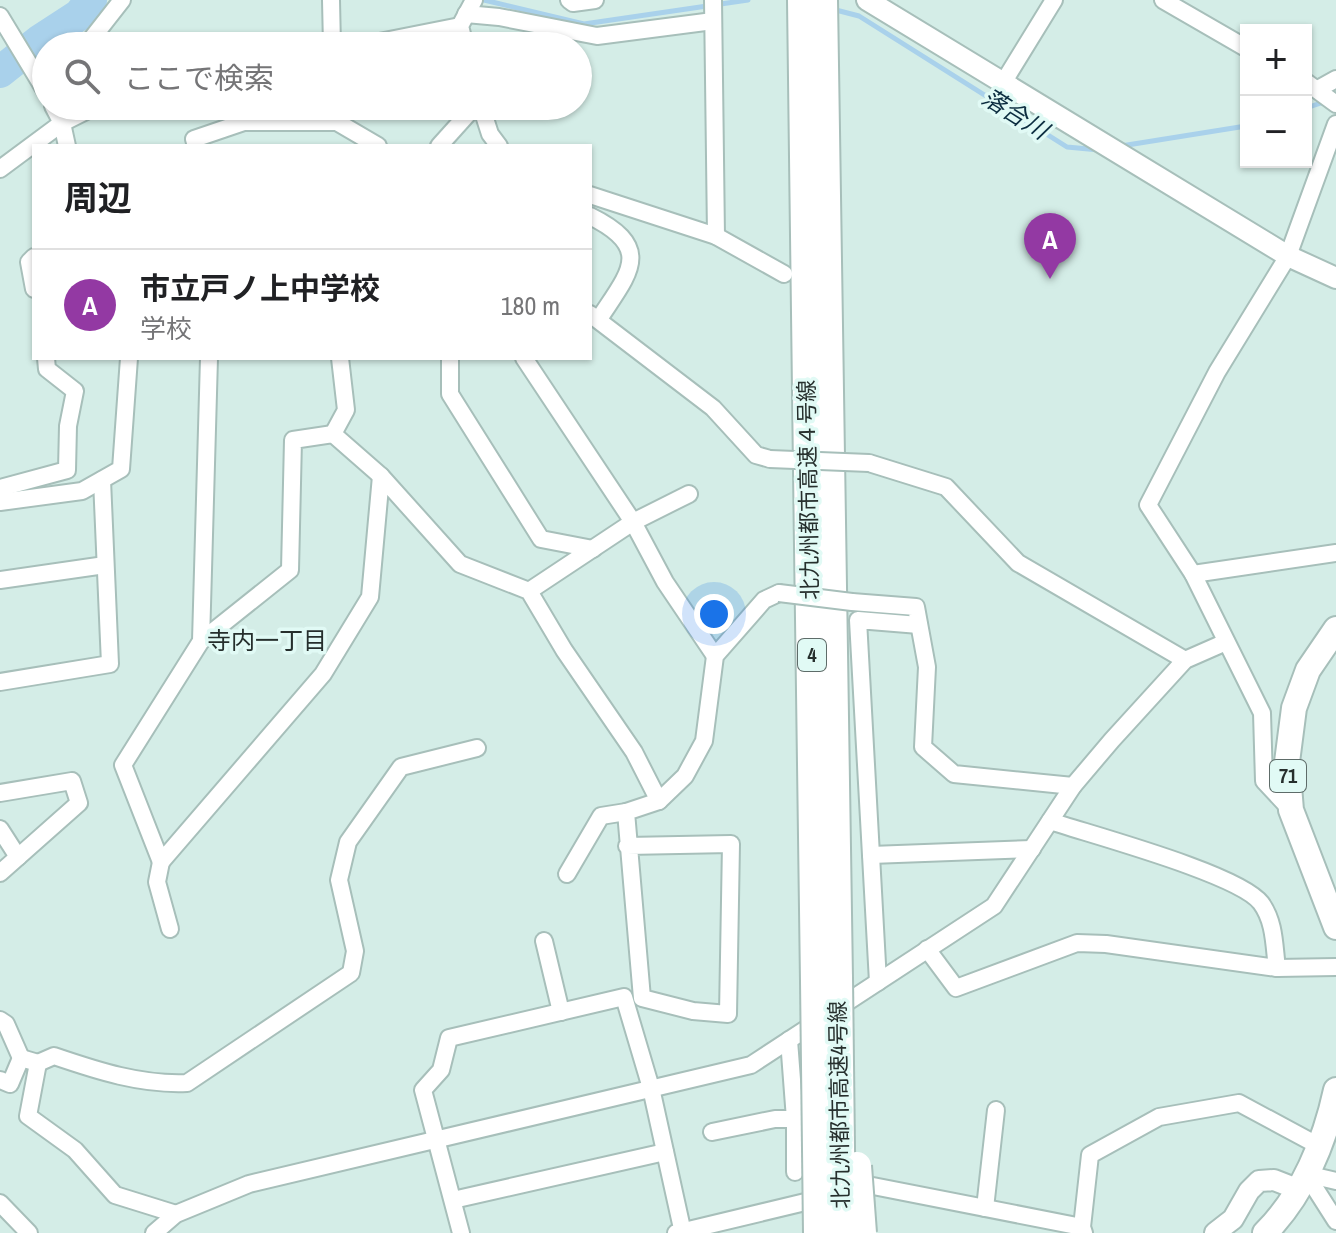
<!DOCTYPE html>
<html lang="ja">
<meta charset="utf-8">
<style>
:root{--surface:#fff;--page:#f2f2f2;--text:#202124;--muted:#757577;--line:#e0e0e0;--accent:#9339a3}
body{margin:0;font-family:"Archivo Narrow","Noto Sans JP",sans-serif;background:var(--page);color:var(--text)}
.controls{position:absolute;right:24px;top:24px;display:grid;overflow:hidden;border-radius:0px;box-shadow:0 2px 6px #0004}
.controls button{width:72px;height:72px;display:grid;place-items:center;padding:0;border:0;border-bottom:2px solid var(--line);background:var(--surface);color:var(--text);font:40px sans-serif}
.you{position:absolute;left:714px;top:614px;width:28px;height:28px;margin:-20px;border:6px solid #fff;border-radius:50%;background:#1a73e8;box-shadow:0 0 0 12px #1a73e833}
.badge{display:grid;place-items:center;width:52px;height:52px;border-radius:50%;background:var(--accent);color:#fff;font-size:26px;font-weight:700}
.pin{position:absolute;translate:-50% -66px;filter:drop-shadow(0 2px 4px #0008)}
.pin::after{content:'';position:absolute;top:42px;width:28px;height:24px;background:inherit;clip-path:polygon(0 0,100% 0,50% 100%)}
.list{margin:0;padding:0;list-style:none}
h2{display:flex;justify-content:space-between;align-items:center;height:104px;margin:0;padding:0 32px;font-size:34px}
h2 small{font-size:26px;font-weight:400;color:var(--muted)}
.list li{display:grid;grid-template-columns:52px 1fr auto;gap:24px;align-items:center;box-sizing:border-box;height:112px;padding:0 32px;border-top:2px solid var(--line)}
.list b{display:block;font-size:30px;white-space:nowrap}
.list p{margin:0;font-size:26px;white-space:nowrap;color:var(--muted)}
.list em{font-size:26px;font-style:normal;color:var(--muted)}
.icon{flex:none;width:44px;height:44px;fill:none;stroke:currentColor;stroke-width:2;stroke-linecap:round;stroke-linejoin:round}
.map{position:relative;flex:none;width:1336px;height:1233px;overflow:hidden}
.search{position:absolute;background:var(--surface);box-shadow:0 2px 6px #0004;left:32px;top:32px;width:560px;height:88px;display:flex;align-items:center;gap:20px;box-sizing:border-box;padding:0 28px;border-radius:44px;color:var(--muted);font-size:30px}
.panel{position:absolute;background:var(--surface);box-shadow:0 2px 6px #0004;left:32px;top:144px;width:560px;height:216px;border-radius:0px}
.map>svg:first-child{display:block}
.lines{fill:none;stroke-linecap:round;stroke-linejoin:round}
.stream{stroke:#a9d1eb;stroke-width:5}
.river{stroke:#a9d1eb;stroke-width:32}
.minor-casing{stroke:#a7bfba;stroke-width:20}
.tertiary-casing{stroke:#a7bfba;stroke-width:24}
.primary-casing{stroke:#a7bfba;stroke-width:28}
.motorway-casing{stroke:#a7bfba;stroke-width:32}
.minor{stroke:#fff;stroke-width:16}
.tertiary{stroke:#fff;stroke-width:20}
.primary{stroke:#fff;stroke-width:24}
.motorway{stroke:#fff;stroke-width:28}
.minor-bridge-casing{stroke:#a7bfba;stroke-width:20;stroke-linecap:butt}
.motorway-bridge-casing{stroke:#a7bfba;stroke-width:32;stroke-linecap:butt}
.minor-bridge{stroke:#fff;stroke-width:16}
.motorway-bridge{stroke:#fff;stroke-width:28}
.labels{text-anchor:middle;stroke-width:7;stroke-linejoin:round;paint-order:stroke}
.shield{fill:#e1faf5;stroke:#5e6c69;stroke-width:2}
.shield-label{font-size:20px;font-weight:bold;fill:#262f2d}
.street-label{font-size:22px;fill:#262f2d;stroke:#e1faf5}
.water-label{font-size:24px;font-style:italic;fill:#0d2e41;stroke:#e1faf5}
.neighbourhood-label{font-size:24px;fill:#262f2d;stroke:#e1faf5}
</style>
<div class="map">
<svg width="1336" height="1233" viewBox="0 0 1336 1233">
<rect width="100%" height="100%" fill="#d4ede7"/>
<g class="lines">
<!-- stream -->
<g class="stream">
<polyline points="484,0 584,24 748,0"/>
<polyline points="832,9 859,16 1067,147 1099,150"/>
<polyline points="1306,108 1324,102"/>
<polyline points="1121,146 1246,126"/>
</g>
<!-- river -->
<polyline class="river" points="0,72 39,41 79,15 91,0"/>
<defs>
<g id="minor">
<polyline points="331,0 332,46"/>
<polyline points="569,0 573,3 595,0"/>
<polyline points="713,0 716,236"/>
<polyline points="1163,0 1246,48"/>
<polyline points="466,14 499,17 597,36 713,21"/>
<polyline points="0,16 46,92"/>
<polyline points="86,46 122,0"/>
<polyline points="359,46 460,26"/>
<polyline points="465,46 460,26 474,0"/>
<polyline points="1306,82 1336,104"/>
<polyline points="1003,83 1054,0"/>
<polyline points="1318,89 1336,79"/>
<polyline points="53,106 62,123 67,146"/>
<polyline points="481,106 490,134 499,146"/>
<polyline points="196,146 194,139 244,122 337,122 378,146"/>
<polyline points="439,146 475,106"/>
<polyline points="0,169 62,123 96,106"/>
<polyline points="590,195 716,236 784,274"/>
<path d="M590,216C655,248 629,273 599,319"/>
<polyline points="34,257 29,262 34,289"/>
<polyline points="590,314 713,408 756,455 770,459"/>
<polyline points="209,358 201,641 123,765 161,862 323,674 370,597 381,476 460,564 529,591 564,650 634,752 659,801"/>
<polyline points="450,358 450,394 541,539 593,549"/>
<polyline points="524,358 633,522 665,582 715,656"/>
<polyline points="333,434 346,410 340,358"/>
<polyline points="869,463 946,487 1018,563 1185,660"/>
<polyline points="0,488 67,470 68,426 75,391 47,369 46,358"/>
<polyline points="0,502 82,491 121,469 129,358"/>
<polyline points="1193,574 1336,553"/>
<polyline points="0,580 105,565"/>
<polyline points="529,591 633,522 689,494"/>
<polyline points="852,602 916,607 927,667 923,747 954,774 1073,786"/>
<polyline points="201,641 290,570 293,440 333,434 381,476"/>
<polyline points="0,682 110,664 102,480"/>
<polyline points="0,793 72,781 79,803 0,873"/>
<polyline points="1291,810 1264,781 1262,713 1193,574 1148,505 1217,372 1288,256 1336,124"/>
<polyline points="0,829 18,857"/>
<polyline points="627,846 731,844 728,1014 693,1011 642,998 626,812 659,801 685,776 704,741 715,656 764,600 779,593"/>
<polyline points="871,855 1032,849"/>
<polyline points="161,862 157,882 170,929"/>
<polyline points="567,874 601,816 626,812"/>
<polyline points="544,941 561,1012"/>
<path d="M927,949L956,988L1077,943L1106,944L1277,968C1274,946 1275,922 1261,903C1239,874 1092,835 1050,821"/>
<polyline points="1277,968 1336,967"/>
<polyline points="878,982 858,620 919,625"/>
<polyline points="0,1020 6,1024 21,1058"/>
<path d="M38,1063L54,1056C98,1071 141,1085 187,1083L351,973L355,951L339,880L348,842L401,767L477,748"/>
<polyline points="0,1080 10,1084 21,1058 38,1063 28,1116 75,1150 115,1195 176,1214"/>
<polyline points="795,1119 795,1172"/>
<polyline points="712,1132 775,1119 795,1119 789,1040"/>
<polyline points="1306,1174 1336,1221"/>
<polyline points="1306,1174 1336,1181"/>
<polyline points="852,1191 873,1186 1082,1227"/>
<polyline points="453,1200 665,1152"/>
<polyline points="0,1203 29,1233"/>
<polyline points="985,1208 996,1110"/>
<polyline points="154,1233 176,1214 249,1184 751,1065 994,906 1073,786 1112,740 1185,660 1226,642"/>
<polyline points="461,1233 423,1090 441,1070 449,1038 624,997 651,1088 683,1233"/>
<polyline points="676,1233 822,1198"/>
<polyline points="1084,1233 1082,1227 1090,1155 1159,1117 1239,1103 1319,1146"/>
</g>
<g id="tertiary">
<polyline points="867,0 1288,256 1336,278"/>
<polyline points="1215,1233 1233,1219 1249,1191 1259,1181 1274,1180 1297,1189"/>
</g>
<g id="primary">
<polyline points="1336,629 1308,670 1294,708 1287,762 1291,810 1336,927"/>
<path d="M1265,1233C1303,1195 1325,1141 1336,1090"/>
</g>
<g id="motorway">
<path d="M802,0C804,327 812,654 815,981"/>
<polyline points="823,0 838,978"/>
</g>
</defs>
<!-- minor casing -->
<use href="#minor" class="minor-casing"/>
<!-- tertiary casing -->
<use href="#tertiary" class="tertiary-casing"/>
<!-- primary casing -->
<use href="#primary" class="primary-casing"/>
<!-- motorway casing -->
<use href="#motorway" class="motorway-casing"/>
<!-- minor -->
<use href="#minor" class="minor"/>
<!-- tertiary -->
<use href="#tertiary" class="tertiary"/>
<!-- primary -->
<use href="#primary" class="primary"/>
<!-- motorway -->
<use href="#motorway" class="motorway"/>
<defs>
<g id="minor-bridge">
<polyline points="770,459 869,463"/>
<polyline points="779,593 852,602"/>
</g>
<g id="motorway-bridge">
<polyline points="838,978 841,1233"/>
<polyline points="815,981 818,1233"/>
<polyline points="857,1166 862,1233"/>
</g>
</defs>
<!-- minor-bridge casing -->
<use href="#minor-bridge" class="minor-bridge-casing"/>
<!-- motorway-bridge casing -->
<use href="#motorway-bridge" class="motorway-bridge-casing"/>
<!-- minor-bridge -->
<use href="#minor-bridge" class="minor-bridge"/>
<!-- motorway-bridge -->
<use href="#motorway-bridge" class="motorway-bridge"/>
</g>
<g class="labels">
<!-- shield labels -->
<g class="shield">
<rect x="798" y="639" width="28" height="32" rx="6"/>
<rect x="1270" y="760" width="36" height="32" rx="6"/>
</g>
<g class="shield-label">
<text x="812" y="662">4</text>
<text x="1288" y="783">71</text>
</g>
<!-- street labels -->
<g class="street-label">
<text transform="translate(808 490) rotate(-91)" y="8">北九州都市高速４号線</text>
<text transform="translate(839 1105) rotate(-91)" y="8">北九州都市高速4号線</text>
</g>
<!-- water labels -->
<g class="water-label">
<text transform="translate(1015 114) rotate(32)" y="8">落合川</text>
</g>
<!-- neighbourhood labels -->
<g class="neighbourhood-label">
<text x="267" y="649">寺内一丁目</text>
</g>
</g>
</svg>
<div class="controls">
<button>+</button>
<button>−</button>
</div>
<div class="you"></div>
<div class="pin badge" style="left:1050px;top:279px">A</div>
<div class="search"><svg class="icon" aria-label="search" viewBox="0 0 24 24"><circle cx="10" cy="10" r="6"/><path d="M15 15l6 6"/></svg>ここで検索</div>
<section class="panel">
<h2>周辺<small></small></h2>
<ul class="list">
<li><span class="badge">A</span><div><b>市立戸ノ上中学校</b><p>学校</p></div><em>180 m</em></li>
</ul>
</section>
</div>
